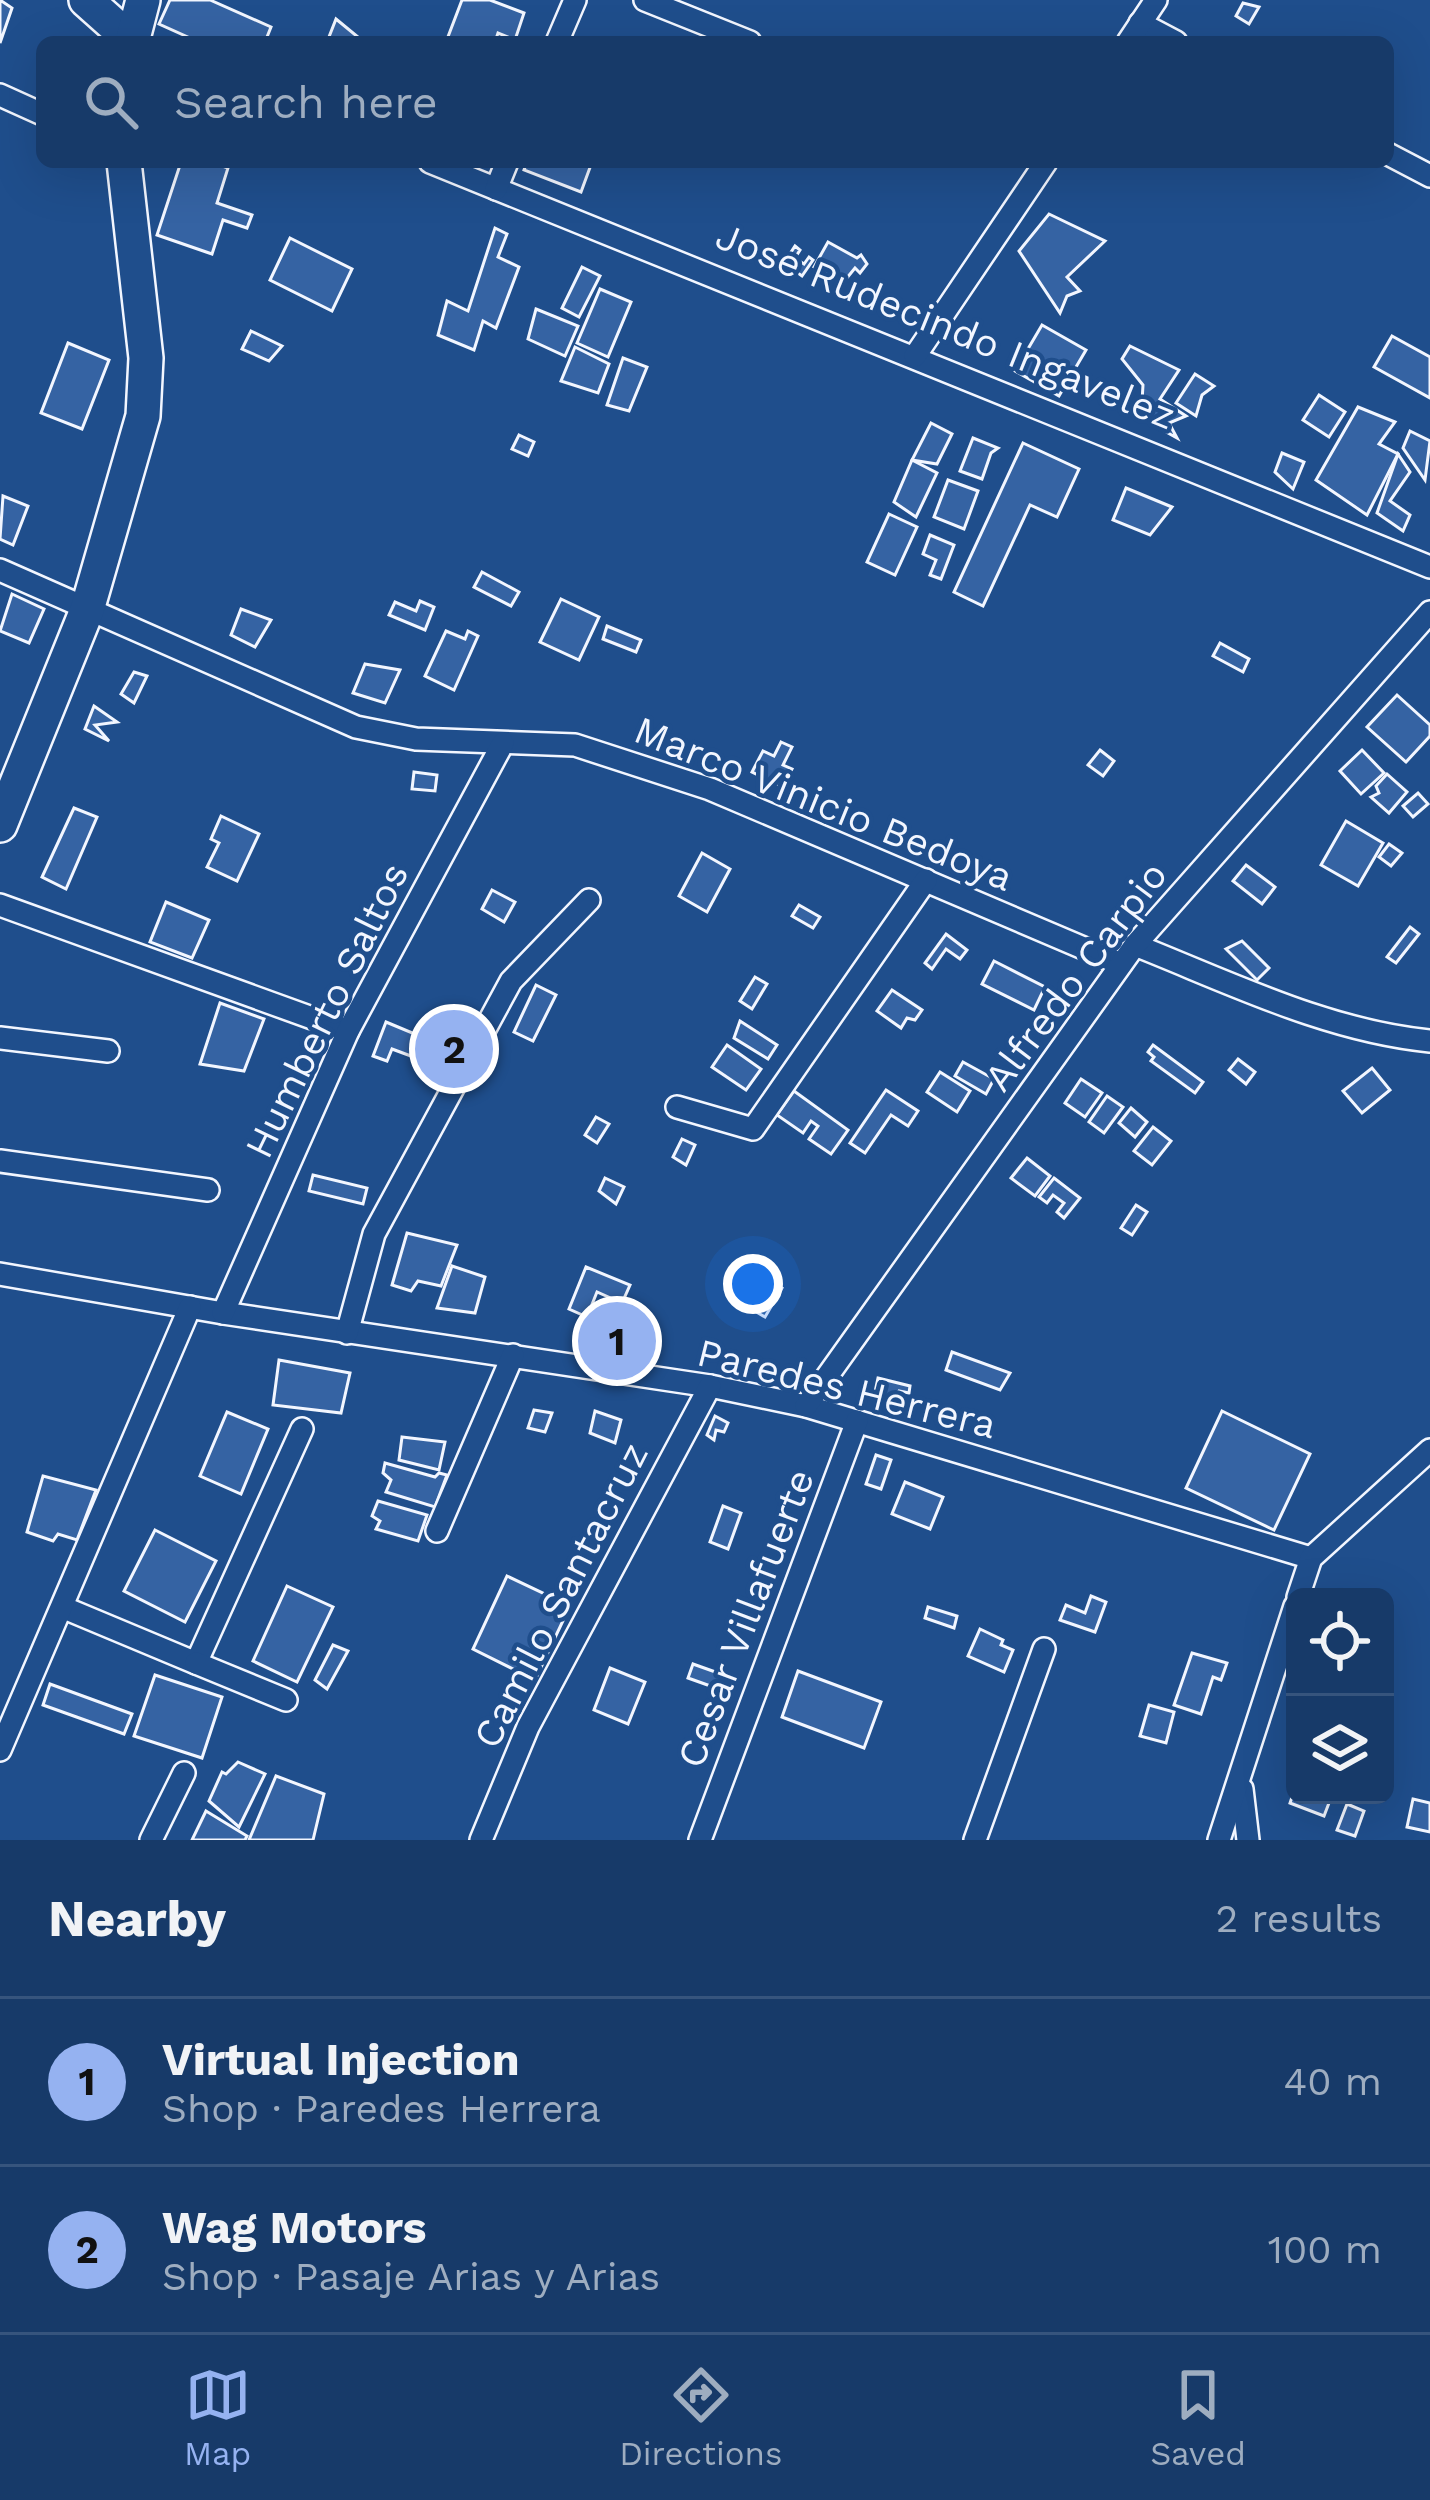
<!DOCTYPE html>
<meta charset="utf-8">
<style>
:root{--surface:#173a69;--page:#244571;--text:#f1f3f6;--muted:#9eadc0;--line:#36547d;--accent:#95b2f1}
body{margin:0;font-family:"Work Sans",sans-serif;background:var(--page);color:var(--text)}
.controls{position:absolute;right:36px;bottom:36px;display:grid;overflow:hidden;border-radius:18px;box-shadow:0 12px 48px #0002}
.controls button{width:108px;height:108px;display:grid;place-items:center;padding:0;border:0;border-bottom:3px solid var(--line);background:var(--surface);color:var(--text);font:60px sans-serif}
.you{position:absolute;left:753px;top:1284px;width:42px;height:42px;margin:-30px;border:9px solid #fff;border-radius:50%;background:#1a73e8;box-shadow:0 0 0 18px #1a73e833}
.badge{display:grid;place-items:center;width:78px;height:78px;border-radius:50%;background:var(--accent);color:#111;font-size:39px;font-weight:700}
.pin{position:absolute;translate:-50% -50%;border:6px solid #fff;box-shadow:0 3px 12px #0006}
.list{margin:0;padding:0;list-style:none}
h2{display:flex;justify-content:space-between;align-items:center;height:156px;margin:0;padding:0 48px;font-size:51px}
h2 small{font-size:39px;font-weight:400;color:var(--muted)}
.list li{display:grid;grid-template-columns:78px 1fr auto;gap:36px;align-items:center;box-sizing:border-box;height:168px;padding:0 48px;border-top:3px solid var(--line)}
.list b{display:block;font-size:45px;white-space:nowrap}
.list p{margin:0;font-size:39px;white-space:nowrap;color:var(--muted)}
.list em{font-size:39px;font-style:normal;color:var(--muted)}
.icon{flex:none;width:66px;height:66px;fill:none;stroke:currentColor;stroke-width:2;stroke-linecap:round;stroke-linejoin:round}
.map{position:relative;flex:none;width:1430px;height:1840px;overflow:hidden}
.search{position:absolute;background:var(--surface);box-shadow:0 12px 48px #0002;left:36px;right:36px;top:36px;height:132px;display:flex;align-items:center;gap:30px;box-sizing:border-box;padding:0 42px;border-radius:18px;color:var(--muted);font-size:45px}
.sheet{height:492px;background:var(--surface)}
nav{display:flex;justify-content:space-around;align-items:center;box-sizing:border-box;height:168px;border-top:3px solid var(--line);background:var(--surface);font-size:33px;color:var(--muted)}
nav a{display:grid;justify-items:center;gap:6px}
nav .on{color:var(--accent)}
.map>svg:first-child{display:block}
.building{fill:#3563a3;stroke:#f2f6ff;stroke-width:3}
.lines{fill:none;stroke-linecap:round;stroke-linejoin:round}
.street-casing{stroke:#f2f6ff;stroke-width:26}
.secondary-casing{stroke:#f2f6ff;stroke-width:38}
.street{stroke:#1f4e8c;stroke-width:21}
.secondary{stroke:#1f4e8c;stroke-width:33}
.labels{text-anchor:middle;stroke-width:9;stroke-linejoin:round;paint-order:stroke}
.street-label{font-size:39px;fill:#f2f6ff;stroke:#1f4e8c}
</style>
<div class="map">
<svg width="1430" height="1840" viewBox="0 0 1430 1840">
<rect width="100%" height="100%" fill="#1f4e8c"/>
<!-- building -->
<g class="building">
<polygon points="0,0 12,8 0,43"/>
<polygon points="170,0 210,0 271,27 265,42 199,42 159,24"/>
<polygon points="462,0 490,0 524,13 515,40 498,33 495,42 446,42"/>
<polygon points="1243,3 1259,7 1249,24 1236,16"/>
<polygon points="336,19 364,42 327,42"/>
<polygon points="181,162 211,162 228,168 217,203 252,215 247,228 223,220 212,254 157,235"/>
<polygon points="527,162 592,162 581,192 524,170"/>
<polygon points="1049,214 1105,241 1067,277 1080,291 1067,296 1060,313 1019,251"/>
<polygon points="495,228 507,234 498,257 519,267 496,328 483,321 474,350 438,335 447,301 468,311"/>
<polygon points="290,238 352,269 332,311 270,280"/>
<polygon points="828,242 857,258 861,255 867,264 860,273 855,268 842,284 814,267"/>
<polygon points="795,246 800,250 795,258 804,264 809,257 813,260 802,276 784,263"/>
<polygon points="582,267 600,276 579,317 562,308"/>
<polygon points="600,289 631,302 608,357 577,343"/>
<polygon points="536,309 578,326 565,356 528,339"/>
<polygon points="1042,325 1086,350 1059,396 1015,371"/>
<polygon points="251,331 282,346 269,361 242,349"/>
<polygon points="1392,336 1430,357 1430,398 1374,367"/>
<polygon points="68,343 109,360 82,429 41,413"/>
<polygon points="1130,346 1179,370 1160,399 1186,416 1169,423 1177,438 1141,418 1143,385 1122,359"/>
<polygon points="575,347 609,364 598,393 561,381"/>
<polygon points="623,358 647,367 629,411 607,405"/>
<polygon points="1195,374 1214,386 1202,395 1196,416 1176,403"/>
<polygon points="1319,395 1345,412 1329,437 1303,420"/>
<polygon points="1358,407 1395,422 1379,444 1398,454 1367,515 1316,480"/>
<polygon points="931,423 952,434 937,464 912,460"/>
<polygon points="1410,431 1430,441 1425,480 1403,448"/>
<polygon points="519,435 534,442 528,456 512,449"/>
<polygon points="973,438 998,448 991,453 982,479 960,471"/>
<polygon points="1023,443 1079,469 1057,517 1030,505 983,606 954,592"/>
<polygon points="1282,453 1304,462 1293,489 1275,472"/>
<polygon points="1398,454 1410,472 1390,501 1410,515 1403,531 1377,513"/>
<polygon points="912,460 937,473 916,517 894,502"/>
<polygon points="948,480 978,491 964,529 934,517"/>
<polygon points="1126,488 1172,507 1150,535 1113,520"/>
<polygon points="3,496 28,506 13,545 0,539"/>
<polygon points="889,514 917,527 895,575 867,562"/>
<polygon points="930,535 954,545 941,579 930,575 936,560 923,554"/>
<polygon points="482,572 519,592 511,606 474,587"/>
<polygon points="12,594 44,609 29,643 0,631"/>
<polygon points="561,599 599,617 579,660 540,642"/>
<polygon points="420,601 434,607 425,630 389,615 395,602 416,611"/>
<polygon points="241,609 271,620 255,647 231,635"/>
<polygon points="607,626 641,640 636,652 603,639"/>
<polygon points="446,631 465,639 468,631 478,636 454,690 425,676"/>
<polygon points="1220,643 1249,659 1243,672 1213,656"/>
<polygon points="365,664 400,670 385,703 353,693"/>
<polygon points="134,672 147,676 134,703 121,694"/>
<polygon points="1397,695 1430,725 1430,736 1406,762 1367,727"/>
<polygon points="94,706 117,722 95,725 109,741 85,729"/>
<polygon points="781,742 792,747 783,765 792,769 783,787 752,772 763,751 774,756"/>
<polygon points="1100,750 1114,761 1103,776 1088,765"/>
<polygon points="1362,750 1384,773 1361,794 1340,771"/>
<polygon points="414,772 437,775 435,791 412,789"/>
<polygon points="1387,774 1407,792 1389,813 1371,797 1379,793 1376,786"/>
<polygon points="1418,793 1428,804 1413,817 1403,806"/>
<polygon points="74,808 97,817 66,889 42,877"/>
<polygon points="221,816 259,834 237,881 207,867 219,843 211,839"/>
<polygon points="1346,821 1383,843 1358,886 1321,865"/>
<polygon points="1389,844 1402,853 1391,866 1379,857"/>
<polygon points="702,853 730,869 707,912 679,896"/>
<polygon points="1246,865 1275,887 1262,904 1233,881"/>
<polygon points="492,890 515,902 504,922 482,909"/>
<polygon points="166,902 209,920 192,958 150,942"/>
<polygon points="799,905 820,917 813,928 792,916"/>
<polygon points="1410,927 1419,934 1396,963 1387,957"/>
<polygon points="946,934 967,950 960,959 946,949 932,969 925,963"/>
<polygon points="1242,941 1269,968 1257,980 1226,949"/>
<polygon points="994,961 1045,987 1034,1010 982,984"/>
<polygon points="755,977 767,984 752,1009 740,1001"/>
<polygon points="536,985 556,995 533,1041 514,1032"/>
<polygon points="892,990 922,1010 915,1020 907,1018 901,1028 877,1011"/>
<polygon points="220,1003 264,1019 244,1071 200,1064"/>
<polygon points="740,1021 777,1045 768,1059 734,1038"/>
<polygon points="386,1022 427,1039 419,1059 392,1049 387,1061 373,1056"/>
<polygon points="727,1045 761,1069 746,1090 712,1067"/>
<polygon points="1153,1045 1203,1082 1195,1093 1151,1061 1154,1057 1148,1052"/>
<polygon points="1238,1059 1255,1072 1246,1084 1229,1070"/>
<polygon points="963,1062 994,1079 986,1094 955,1076"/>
<polygon points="1372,1068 1390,1090 1362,1113 1343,1091"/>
<polygon points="940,1072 970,1091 957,1112 927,1092"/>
<polygon points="1081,1079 1102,1093 1085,1117 1065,1103"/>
<polygon points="886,1090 918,1111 908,1126 891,1115 865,1153 850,1143"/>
<polygon points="794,1091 848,1130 831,1154 809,1139 818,1126 811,1121 803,1133 777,1115"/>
<polygon points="1107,1096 1123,1107 1104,1133 1089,1122"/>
<polygon points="1131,1108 1147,1122 1135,1137 1119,1123"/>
<polygon points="596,1117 609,1124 597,1143 585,1135"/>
<polygon points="1153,1127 1171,1141 1152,1165 1134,1151"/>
<polygon points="682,1139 695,1145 686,1165 673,1157"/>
<polygon points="1027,1158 1050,1176 1035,1196 1011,1178"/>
<polygon points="313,1175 367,1188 363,1204 309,1191"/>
<polygon points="605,1178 624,1187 616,1204 599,1191"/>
<polygon points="1054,1178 1080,1198 1064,1218 1057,1212 1064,1203 1053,1195 1047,1203 1039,1197"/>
<polygon points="1136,1205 1147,1212 1132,1235 1121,1228"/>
<polygon points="407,1233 457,1245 441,1286 418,1281 411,1291 392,1285"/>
<polygon points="452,1266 485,1277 475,1313 437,1308"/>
<polygon points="586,1267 630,1285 622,1303 597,1292 587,1317 569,1309"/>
<polygon points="755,1271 782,1288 765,1317 738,1301"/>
<polygon points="952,1352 1010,1373 1000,1390 946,1370"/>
<polygon points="279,1360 350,1373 341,1413 273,1405"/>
<polygon points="878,1378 910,1386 909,1393 899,1391 894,1397 875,1392"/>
<polygon points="534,1410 552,1413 545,1432 528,1428"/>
<polygon points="595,1411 621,1420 615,1443 590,1433"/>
<polygon points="1222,1411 1310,1454 1274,1530 1186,1488"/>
<polygon points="227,1412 268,1429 241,1494 200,1476"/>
<polygon points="715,1416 728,1423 724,1432 716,1430 714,1440 707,1435"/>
<polygon points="402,1437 445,1442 439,1470 399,1460"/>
<polygon points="876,1455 891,1460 881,1489 866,1484"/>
<polygon points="385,1463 435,1477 439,1473 447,1475 435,1507 386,1492 391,1480 383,1473"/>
<polygon points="43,1476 96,1490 77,1540 58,1534 53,1541 27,1532"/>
<polygon points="905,1482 943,1497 930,1529 892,1514"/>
<polygon points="378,1501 427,1515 418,1541 376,1529 380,1521 372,1516"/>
<polygon points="723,1506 741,1513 728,1549 710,1542"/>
<polygon points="155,1530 216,1561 185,1622 124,1591"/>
<polygon points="507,1576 570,1606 535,1680 473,1649"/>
<polygon points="287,1586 333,1607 297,1682 253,1661"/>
<polygon points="1091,1596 1106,1602 1095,1632 1060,1620 1066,1605 1085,1613"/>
<polygon points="928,1607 957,1616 954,1628 925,1618"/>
<polygon points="980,1629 1003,1640 1001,1645 1013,1650 1004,1672 968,1656"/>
<polygon points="333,1645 348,1651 327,1689 315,1680"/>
<polygon points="1192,1653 1227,1663 1221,1680 1213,1677 1201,1714 1174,1705"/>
<polygon points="693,1664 721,1674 716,1688 688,1678"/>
<polygon points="610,1668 645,1682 628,1724 594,1710"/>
<polygon points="798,1671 881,1702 864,1748 782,1717"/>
<polygon points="155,1675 222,1697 202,1758 134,1736"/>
<polygon points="50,1684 132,1714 124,1734 43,1705"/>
<polygon points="1149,1705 1174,1712 1166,1743 1140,1736"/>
<polygon points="238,1762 265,1774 239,1827 209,1801 222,1772 226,1774"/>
<polygon points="276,1776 324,1794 313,1840 249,1840"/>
<polygon points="1295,1788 1295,1795 1332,1795 1324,1816 1290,1803"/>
<polygon points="1413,1799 1430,1803 1430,1832 1407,1827"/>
<polygon points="1347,1804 1364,1811 1355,1836 1337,1830"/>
<polygon points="206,1811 247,1836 245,1840 192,1840"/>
</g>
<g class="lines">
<defs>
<g id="street">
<polyline points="645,0 750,42"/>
<polyline points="1140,23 1176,42"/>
<polyline points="557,42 575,0"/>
<polyline points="1128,42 1156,0"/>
<polyline points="0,95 42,114"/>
<polyline points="1388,154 1430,176"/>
<polyline points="430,162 1430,567"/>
<polyline points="496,189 507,162"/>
<polyline points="915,356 1046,162"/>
<polyline points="0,570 356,727 416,739 575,745 710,789 1121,964"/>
<polyline points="0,905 348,1031"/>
<path d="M1135,945C1231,983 1327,1031 1430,1041"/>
<polyline points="0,1038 108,1051"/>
<polyline points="677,1107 753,1129 926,880"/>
<polyline points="0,1161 208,1190"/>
<polyline points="0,1274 223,1313 710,1386 806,1406 1311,1558"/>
<polyline points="223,1313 348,1031 503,743"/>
<polyline points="347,1333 374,1234 511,981 589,900"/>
<polyline points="806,1406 1135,945 1430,612"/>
<polyline points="437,1531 513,1355"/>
<polyline points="1298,1597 1311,1558 1430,1450"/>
<polyline points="62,1607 196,1663 302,1429"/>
<polyline points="196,1663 286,1700"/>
<polyline points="0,1750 190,1307"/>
<polyline points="1242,1789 1248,1840"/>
<polyline points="151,1840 184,1773"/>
<polyline points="481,1840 528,1727 710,1386"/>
<polyline points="700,1840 857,1421"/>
<polyline points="975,1840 1044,1649"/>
<polyline points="1219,1840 1295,1606"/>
</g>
<g id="secondary">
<polyline points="86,0 132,41"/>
<polyline points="132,42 143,0"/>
<polyline points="0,825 87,610 143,416 146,358 124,162"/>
</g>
</defs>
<!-- street casing -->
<use href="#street" class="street-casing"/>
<!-- secondary casing -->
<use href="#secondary" class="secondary-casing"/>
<!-- street -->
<use href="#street" class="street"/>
<!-- secondary -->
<use href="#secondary" class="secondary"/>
</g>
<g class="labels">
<!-- street labels -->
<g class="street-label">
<text transform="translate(946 325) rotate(22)" y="14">Jose Rudecindo Ingavelez</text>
<text transform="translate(824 803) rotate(22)" y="14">Marco Vinicio Bedoya</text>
<text transform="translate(1075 976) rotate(-53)" y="14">Alfredo Carpio</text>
<text transform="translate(326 1010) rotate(-64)" y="14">Humberto Saltos</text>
<text transform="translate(847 1388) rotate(14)" y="14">Paredes Herrera</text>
<text transform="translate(560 1595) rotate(-63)" y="14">Camilo Santacruz</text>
<text transform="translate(745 1618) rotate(-69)" y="14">Cesar Villafuerte</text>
</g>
</g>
</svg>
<div class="controls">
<button><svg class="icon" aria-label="locate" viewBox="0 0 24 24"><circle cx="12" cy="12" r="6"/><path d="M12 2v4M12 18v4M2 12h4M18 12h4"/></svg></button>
<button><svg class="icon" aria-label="layers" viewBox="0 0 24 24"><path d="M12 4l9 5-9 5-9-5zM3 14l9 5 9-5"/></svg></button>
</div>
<div class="you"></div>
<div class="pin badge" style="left:617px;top:1341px">1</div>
<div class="pin badge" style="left:454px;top:1049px">2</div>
<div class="search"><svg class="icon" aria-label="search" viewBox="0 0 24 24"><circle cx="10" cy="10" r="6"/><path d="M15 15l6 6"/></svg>Search here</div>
</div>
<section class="sheet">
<h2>Nearby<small>2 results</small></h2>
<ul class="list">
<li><span class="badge">1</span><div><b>Virtual Injection</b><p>Shop · Paredes Herrera</p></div><em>40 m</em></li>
<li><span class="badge">2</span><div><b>Wag Motors</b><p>Shop · Pasaje Arias y Arias</p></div><em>100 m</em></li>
</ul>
</section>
<nav>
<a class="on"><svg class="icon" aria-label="map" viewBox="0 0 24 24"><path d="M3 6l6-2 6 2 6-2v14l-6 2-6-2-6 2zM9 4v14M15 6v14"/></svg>Map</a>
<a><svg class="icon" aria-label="directions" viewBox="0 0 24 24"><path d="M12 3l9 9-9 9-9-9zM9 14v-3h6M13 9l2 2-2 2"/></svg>Directions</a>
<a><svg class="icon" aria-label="saved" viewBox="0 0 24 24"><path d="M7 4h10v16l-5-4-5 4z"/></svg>Saved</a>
</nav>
